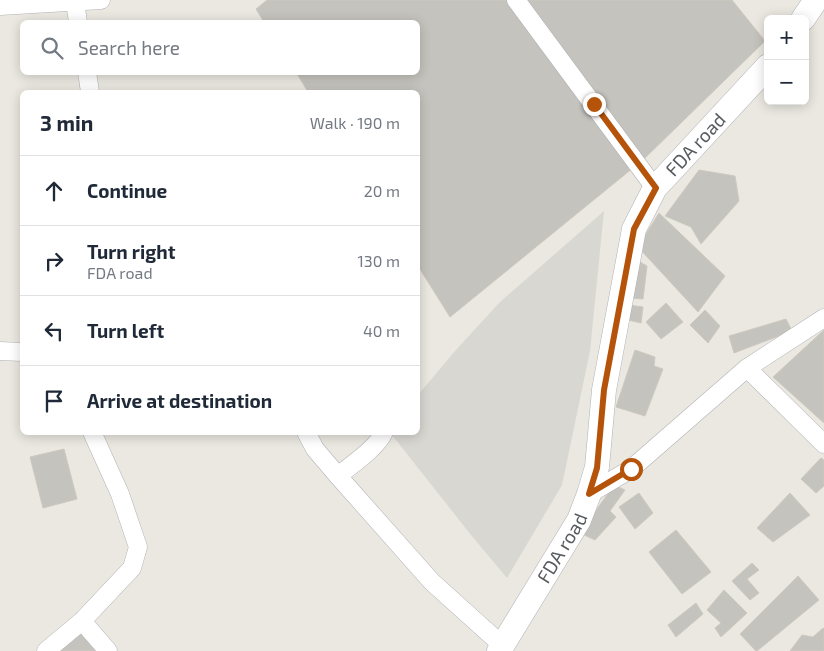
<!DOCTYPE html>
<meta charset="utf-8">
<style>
:root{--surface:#fff;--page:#f2f2f3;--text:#1f2937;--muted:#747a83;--line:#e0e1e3}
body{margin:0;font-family:"Exo 2",sans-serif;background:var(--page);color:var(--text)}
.controls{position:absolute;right:15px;top:15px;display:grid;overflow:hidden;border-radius:8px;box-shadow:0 2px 12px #0003}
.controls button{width:45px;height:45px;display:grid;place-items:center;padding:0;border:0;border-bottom:1px solid var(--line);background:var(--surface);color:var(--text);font:25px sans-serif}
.stop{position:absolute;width:15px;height:15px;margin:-11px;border:4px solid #b45309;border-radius:50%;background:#fff}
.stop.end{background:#b45309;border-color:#fff;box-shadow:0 1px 5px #0008}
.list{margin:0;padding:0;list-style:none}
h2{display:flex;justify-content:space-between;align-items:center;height:65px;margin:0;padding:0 20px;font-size:21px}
h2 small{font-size:16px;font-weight:400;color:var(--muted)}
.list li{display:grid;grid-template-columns:32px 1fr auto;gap:15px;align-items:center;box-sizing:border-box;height:70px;padding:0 20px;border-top:1px solid var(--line)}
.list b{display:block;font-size:19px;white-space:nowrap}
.list p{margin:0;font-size:16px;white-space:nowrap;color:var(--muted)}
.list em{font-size:16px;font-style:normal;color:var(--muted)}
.icon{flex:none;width:28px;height:28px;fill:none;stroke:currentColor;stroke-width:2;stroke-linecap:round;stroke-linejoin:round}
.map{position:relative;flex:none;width:824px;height:651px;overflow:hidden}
.search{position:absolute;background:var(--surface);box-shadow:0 2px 12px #0003;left:20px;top:20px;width:400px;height:55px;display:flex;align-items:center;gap:12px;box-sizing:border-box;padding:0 18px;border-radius:8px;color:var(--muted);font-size:19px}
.panel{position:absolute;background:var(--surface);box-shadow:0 2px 12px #0003;left:20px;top:90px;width:400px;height:345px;border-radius:8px}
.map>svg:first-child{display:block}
.industrial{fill:#d9d7d2}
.building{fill:#c5c3bd;stroke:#cec9bf}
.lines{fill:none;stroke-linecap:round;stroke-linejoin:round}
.street-casing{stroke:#b1b2b6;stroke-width:19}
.secondary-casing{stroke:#b0b2b6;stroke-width:25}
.street{stroke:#fff;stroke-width:18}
.secondary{stroke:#fff;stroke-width:24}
.route{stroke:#b45309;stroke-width:6}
.labels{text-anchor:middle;stroke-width:4;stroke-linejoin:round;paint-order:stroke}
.street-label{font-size:19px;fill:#595c5f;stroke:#fff}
</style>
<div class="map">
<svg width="824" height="651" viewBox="0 0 824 651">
<rect width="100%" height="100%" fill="#eae8e0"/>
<!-- industrial -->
<polygon class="industrial" points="604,211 590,351 562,485 507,578 471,535 392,435 394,433 418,432 418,395 455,351 499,303"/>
<!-- building -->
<g class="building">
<polygon points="267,0 732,0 765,41 644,159 450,317 418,266 418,92 308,92 296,72 418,72 418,22 264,22 256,9"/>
<polygon points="699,170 735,176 739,201 701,244 691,227 665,216"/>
<polygon points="659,213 725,276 698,312 638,247"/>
<polygon points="636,260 647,266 643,299 628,298"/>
<polygon points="666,303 683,322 661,339 646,322"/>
<polygon points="628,305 643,307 641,323 624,319"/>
<polygon points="705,310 720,326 708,343 690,325"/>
<polygon points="786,319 792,331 734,353 729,336"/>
<polygon points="824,330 824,423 773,377"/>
<polygon points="635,350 655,357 654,366 663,369 645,416 616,407"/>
<polygon points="64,449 77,499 43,508 30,457"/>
<polygon points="821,458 824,460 824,486 816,493 801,479"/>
<polygon points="614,485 625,490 610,511 616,517 595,540 580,533"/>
<polygon points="639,493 653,513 635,529 619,507"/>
<polygon points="790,493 810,515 773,542 757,528"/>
<polygon points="676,530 711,572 682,594 649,552"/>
<polygon points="752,563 759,570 747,579 759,593 750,600 732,581"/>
<polygon points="798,576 819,600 757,651 756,651 740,634"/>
<polygon points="724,590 747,613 721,637 715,628 721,623 707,610"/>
<polygon points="696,603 703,614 676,637 668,625"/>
<polygon points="823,628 824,629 824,651 790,651 802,635 813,637"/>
<polygon points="82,630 99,651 57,651"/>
</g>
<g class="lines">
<defs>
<g id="street">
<polyline points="516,0 655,188"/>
<polyline points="75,2 78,22"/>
<polyline points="0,6 101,0"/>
<polyline points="87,72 90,92"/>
<polyline points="0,351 22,352"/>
<polyline points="747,368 824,318"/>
<polyline points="306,432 315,449 338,476 432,582 503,646"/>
<path d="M338,476C351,465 377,448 384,432"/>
<polyline points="589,494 631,469 747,368 824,444"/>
<polyline points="82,621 108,651"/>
<polyline points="46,651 82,621 132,568 138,547 120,494 92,432"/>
</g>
<g id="secondary">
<polyline points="803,19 816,0"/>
<path id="s1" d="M499,651L579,520L589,494L597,467L604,390L634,229L655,188L768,66"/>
</g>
</defs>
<!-- street casing -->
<use href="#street" class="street-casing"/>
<!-- secondary casing -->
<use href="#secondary" class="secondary-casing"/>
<!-- street -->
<use href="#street" class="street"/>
<!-- secondary -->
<use href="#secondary" class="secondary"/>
</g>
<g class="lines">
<!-- route -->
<polyline class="route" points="594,104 656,188 634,229 604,390 597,468 589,494 631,469"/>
</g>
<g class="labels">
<!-- street labels -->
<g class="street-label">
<text dy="7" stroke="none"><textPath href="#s1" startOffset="556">FDA road</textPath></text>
<text dy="7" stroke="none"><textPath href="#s1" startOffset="121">FDA road</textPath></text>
</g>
</g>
</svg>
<div class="controls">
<button>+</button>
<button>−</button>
</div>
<div class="stop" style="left:631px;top:469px"></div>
<div class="stop end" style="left:594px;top:104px"></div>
<div class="search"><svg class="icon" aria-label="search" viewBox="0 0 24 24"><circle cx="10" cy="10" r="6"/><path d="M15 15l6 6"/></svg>Search here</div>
<section class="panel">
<h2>3 min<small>Walk · 190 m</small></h2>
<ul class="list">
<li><svg class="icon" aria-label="ahead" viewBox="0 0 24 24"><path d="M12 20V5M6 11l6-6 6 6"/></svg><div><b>Continue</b></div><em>20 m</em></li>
<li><svg class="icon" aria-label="right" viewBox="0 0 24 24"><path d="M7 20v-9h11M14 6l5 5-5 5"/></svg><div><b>Turn right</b><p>FDA road</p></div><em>130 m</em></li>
<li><svg class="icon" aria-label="left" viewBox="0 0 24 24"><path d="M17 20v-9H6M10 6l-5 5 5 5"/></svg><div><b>Turn left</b></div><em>40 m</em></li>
<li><svg class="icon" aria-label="arrive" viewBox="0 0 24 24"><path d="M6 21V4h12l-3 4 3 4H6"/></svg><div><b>Arrive at destination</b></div></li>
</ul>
</section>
</div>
